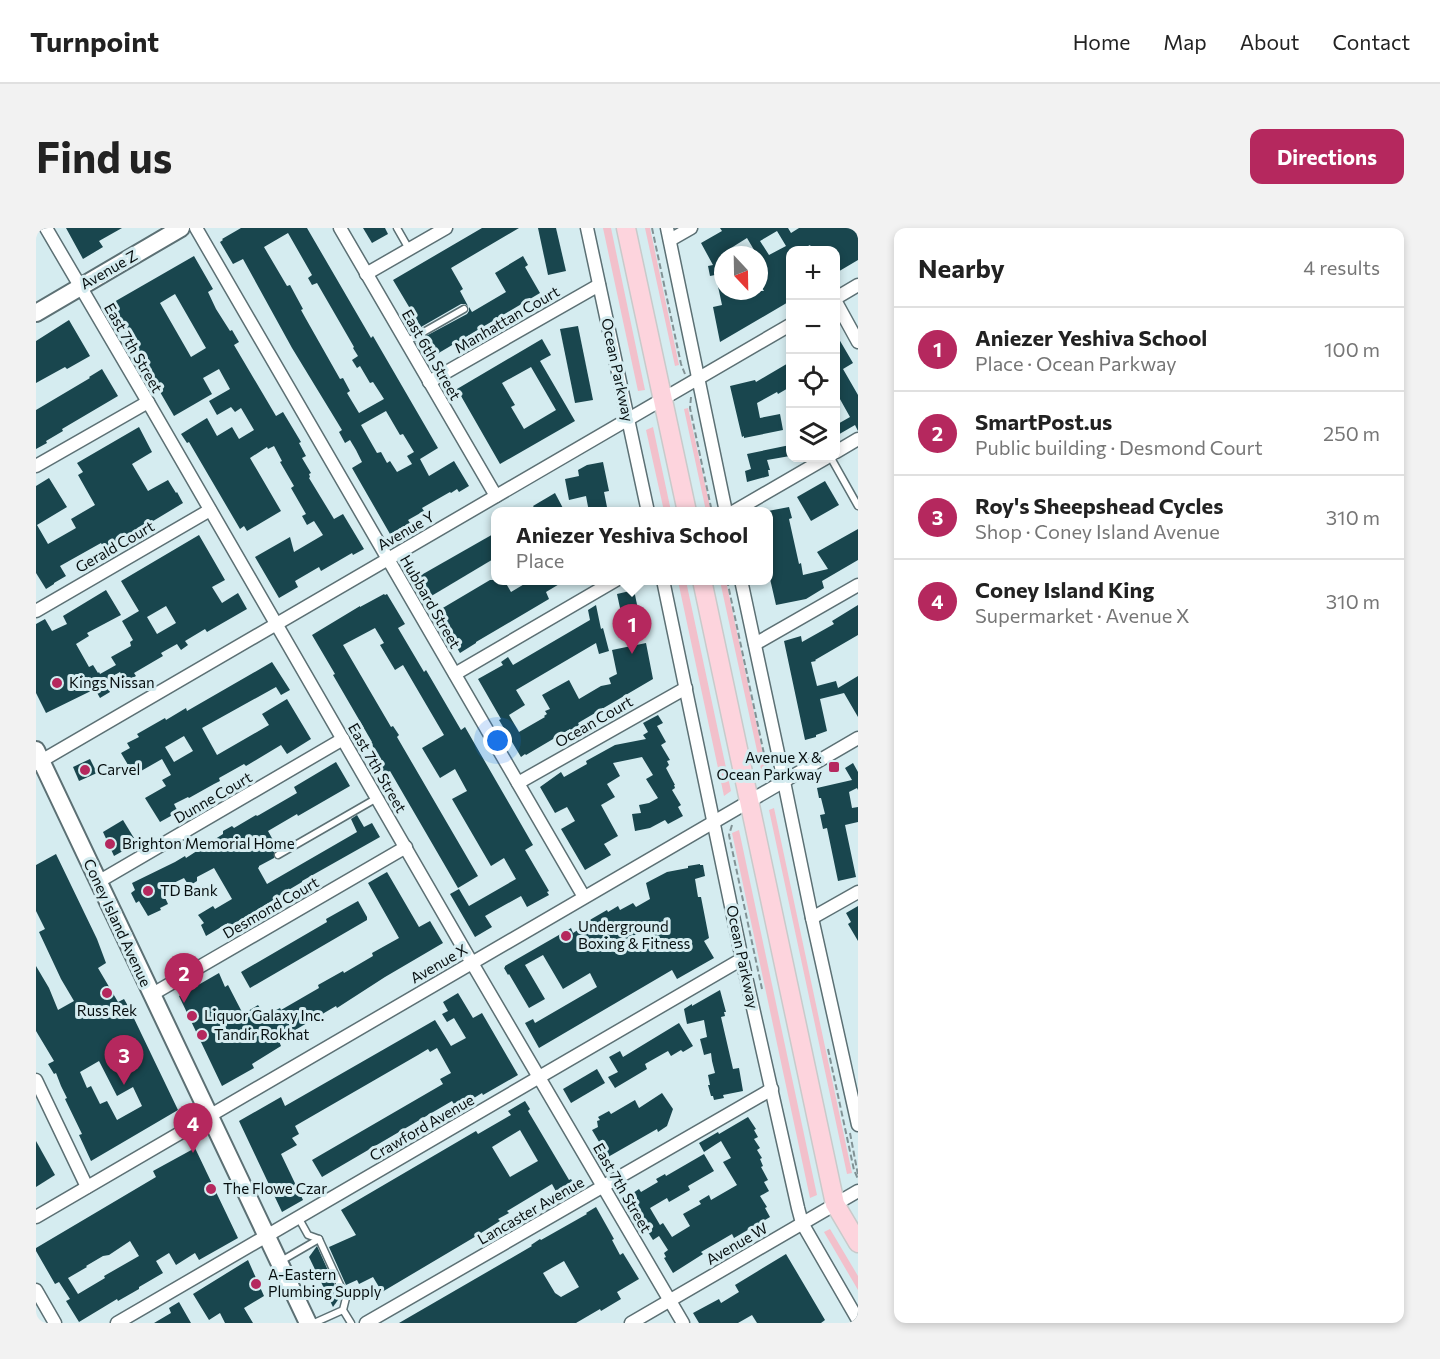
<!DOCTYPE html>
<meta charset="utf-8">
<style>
:root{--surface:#fff;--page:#f2f2f2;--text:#222;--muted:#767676;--line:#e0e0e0;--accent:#b5285e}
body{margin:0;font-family:Commissioner,sans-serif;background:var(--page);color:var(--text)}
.controls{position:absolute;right:18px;top:18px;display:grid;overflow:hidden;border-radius:12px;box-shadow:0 3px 9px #0003}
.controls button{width:54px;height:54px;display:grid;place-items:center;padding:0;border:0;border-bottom:2px solid var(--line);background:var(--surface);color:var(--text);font:30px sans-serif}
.compass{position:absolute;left:678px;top:18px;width:54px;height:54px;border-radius:50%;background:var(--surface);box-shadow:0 3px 9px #0003;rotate:158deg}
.you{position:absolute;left:462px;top:513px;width:21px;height:21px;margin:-15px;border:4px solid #fff;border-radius:50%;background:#1a73e8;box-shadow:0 0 0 9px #1a73e833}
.badge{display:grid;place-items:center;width:39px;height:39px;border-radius:50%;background:var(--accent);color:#fff;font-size:20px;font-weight:700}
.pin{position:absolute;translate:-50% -50px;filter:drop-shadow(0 2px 3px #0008)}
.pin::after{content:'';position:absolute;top:32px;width:21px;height:18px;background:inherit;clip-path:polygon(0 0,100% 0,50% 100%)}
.popup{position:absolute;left:455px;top:279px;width:282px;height:78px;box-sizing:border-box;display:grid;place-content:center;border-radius:12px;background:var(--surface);filter:drop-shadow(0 2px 4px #0005);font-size:20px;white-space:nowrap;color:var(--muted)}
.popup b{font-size:22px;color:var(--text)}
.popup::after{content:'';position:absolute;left:50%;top:100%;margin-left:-12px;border:12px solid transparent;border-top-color:var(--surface)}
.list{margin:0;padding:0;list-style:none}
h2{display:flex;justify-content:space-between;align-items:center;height:78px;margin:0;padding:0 24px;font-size:26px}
h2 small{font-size:20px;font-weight:400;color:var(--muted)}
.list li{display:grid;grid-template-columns:39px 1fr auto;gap:18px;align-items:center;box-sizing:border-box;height:84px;padding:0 24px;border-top:2px solid var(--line)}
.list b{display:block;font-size:22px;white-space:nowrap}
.list p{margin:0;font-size:20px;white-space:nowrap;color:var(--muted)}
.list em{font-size:20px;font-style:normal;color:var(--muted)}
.icon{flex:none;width:33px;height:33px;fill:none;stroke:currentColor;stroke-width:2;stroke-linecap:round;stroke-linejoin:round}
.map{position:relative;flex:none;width:822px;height:1095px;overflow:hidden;border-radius:12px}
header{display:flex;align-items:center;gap:36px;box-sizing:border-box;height:84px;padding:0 30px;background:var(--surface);border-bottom:2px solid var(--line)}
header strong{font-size:28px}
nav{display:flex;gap:33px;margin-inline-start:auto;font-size:21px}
.intro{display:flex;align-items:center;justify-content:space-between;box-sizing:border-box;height:144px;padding:0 36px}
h1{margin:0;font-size:42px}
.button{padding:15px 27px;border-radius:12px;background:var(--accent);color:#fff;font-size:21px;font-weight:700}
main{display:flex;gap:36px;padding:0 36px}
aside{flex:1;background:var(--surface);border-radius:12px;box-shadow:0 3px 9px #0003}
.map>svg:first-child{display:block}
.green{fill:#f2c0cb}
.building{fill:#19464e;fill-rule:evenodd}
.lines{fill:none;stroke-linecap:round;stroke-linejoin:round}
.lane-casing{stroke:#5c7074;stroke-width:9}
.street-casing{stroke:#5c7074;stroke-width:15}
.secondary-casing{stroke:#5c7074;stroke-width:20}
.primary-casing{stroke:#c8caca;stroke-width:21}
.path{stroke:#819295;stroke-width:2;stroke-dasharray:6 3;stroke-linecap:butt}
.lane{stroke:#fff;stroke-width:6}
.street{stroke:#fff;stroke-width:12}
.secondary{stroke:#fff;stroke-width:16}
.primary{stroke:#fdd4dd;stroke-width:18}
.poi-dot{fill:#b5285e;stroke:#d5ecf0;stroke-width:2}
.labels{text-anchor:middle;stroke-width:6;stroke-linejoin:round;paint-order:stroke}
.street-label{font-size:15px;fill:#070f10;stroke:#d5ecf0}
.poi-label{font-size:15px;fill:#070f10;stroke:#d5ecf0;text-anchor:start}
</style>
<header>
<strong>Turnpoint</strong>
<nav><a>Home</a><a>Map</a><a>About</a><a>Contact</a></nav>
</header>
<div class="intro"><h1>Find us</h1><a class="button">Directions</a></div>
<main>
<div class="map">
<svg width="822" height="1095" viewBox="0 0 822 1095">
<rect width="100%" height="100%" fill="#d5ecf0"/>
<!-- green -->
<g class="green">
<polygon points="567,0 575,0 609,162 602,163"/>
<polygon points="609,0 614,0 643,137 639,138"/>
<polygon points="652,180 675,283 670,283 648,181"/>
<polygon points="617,199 635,283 628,283 610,202"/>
<polygon points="642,353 650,353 695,563 688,568"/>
<polygon points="684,353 690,353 730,540 725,541"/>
<polygon points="738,580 816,945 811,946 733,582"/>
<polygon points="703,602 781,967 774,970 696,605"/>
<polygon points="794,1001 822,1048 822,1062 788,1004"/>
</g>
<!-- building -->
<g class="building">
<polygon points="30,0 86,0 63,13 67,19 47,31"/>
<path d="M205,0H271L335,110L337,108L402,220L384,231L393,248L418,233L433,258L423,264L421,261L415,265L414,264L386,280L388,283L372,292L374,295L354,306L316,240L326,234L320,222L314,212L309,215L303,204L306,202L256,120L207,31L197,36L184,14L187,12L186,11ZM252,5L276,47L272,50L276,57L281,55L318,119L317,120L322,128L316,132L321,140L324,138L334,155L337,154L348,171L323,185L311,165L314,163L307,150L304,151L270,91L265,82L267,81L254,57L251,58L228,19ZM350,183L364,207L367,206L378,224L371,228L376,236L361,244L354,233L351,235L345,224L341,225L325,197Z"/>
<polygon points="327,0 349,0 352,6 336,15"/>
<polygon points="446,0 483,0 415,40 427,61 424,63 432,78 429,76 425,76 385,99 357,52"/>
<polygon points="502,0 520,0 530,43 512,47"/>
<path d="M684,0H752L755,5L763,0H819L822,5V32L800,45V22H777L774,17L764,22H754V73L684,114L677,79L686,77L683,63L679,47L674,48L672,38L677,37L665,15L686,3ZM741,3L750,18L733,27L724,13ZM711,10L721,27H723V55L728,63H687V25Z"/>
<path d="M158,28L177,61L172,64L180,81L194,103L196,102L203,114L198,117L240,188L247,184L265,214L263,215L270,228L266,230L275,245L273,246L274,249L273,250L298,291L307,286L328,321L317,327L316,325L285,343L283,339L259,353L262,359L243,370L219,329L254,309L258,324L287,307L278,293L271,297L266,288L270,286L255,260L258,258L244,234L246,233L238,218L232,221L231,219L214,230L245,283L211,303L208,298L204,301L153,214L151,215L145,206L171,190L181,208L196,199L203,211L218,202L205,180L199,184L195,179L181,187L173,173L194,161L183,141L167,150L176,166L138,188L85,97L83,99L71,78ZM139,66L170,120L155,129L124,75Z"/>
<polygon points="487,28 492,37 489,39 504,65 401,126 390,108 431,86 433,83 433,79 436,84 470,64 459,45"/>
<polygon points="33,92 54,128 31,141 29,139 0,155 0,113"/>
<polygon points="542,98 557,172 539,175 524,101"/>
<polygon points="800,106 817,135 807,141 822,167 822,203 819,197 800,208 800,197 814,189 800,164"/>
<path d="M506,111L515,127L504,133L539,193L464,236L421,161ZM495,139L520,182L488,201L475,179L479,177L466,155Z"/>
<polygon points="754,134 754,159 742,166 741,164 721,175 724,190 744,186 747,202 708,210 708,208 706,209 694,158 719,152 720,154"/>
<polygon points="66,141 82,168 26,201 27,203 10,213 11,215 0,221 0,182 54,150 53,149"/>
<polygon points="103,199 116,224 96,236 112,263 132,252 140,265 141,264 147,275 69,322 65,315 24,338 30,348 18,355 18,356 10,361 0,345 0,258 13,250 31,279 1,297 12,316 40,300 35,291 59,277 42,247 47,244 41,235"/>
<polygon points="754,217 754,228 731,232 734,242 732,242 733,248 711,254 709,243 715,241 711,226"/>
<polygon points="567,234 573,263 568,264 572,284 553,284 550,268 533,272 529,251 543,248 542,242 551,237"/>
<polygon points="789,253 803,277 775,293 761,269"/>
<polygon points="519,265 529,284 501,284 497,278"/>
<polygon points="753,279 756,290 753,291 763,336 765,335 767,347 792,341 781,324 822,301 822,332 786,353 788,360 770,371 740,377 732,342 732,283"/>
<polygon points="459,305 459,330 392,370 380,350"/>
<path d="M163,307L189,352L176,359L186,375L202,365L211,381L171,404L169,401L149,413L152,417L145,422L141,416L125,425L127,428L98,445L100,448L89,454L84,444L68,453L74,464L64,470L59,461L10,485L0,465V396L9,391L16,403L31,396L27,388L70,362L85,387L51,405L53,408L40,416L53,439L57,437L62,445L63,444L64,446L80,437L75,429L95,418L94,414L97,412L86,393L103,383L85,353ZM130,378L140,395L121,406L111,389Z"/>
<polygon points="454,352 468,352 475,364 495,352 530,352 510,364 513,371 440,414 440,415 424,425 400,384"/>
<polygon points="598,362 604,391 587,394 581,366"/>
<polygon points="348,366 349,367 351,366 369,396 362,400 388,444 390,442 425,502 429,499 497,617 489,622 513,663 511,664 513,667 491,679 485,668 449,688 456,699 439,709 414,666 423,661 433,678 480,651 468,630 455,638 416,571 431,563 419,541 404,550 386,520 408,507 367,437 359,442 344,417 348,415 339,400 307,417 355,499 357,498 363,507 361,509 442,648 422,660 354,543 347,547 341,539 343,538 341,535 345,533 335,515 336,514 297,447 299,446 276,407 324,378 324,379"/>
<polygon points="560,377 565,401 567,400 573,423 563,426 560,415 480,462 489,477 473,487 483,504 509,489 508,488 511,486 509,483 514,481 506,467 533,452 543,471 565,458 575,456 573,450 581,446 576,422 610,415 617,451 542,495 544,498 535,503 534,501 490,527 489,526 485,529 463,492 465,491 442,451 467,437 465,434 472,429 477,437 554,392 552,382"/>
<polygon points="822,377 822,407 779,432 780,433 775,434 781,458 800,453 802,460 822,448 822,489 808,465 784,471 791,503 780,507 780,509 769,512 748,413 765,408 766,414 798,396 796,393"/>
<path d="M236,434L254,462L245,467L240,459L166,500L181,527L233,497L226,486L251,471L275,511L251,526L245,517L210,538L208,536L183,550L184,553L178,556L153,570L152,569L138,576L142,584L124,594L109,570L130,558L126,552L135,547L126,531L98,547L85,525L94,520L91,515L103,509L101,506L129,490L130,492L150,480L151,483ZM148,508L157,523L138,534L129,519Z"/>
<polygon points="622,487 627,495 621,498 630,514 625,517 634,532 631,533 633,537 630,540 639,557 638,557 639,560 636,562 645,577 642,579 647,588 632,596 629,592 614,600 599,603 596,586 605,585 603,577 613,575 622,570 610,551 617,547 606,529 577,535 584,548 571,556 579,569 565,577 582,608 568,616 575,627 549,642 525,601 539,593 531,579 519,585 504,559 525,544 528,549 551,536 550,533 579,517 610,511 607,507 612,504 607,495"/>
<polygon points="54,531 61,545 43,553 37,539"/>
<polygon points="300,534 314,558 262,588 261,586 232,603 237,612 232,614 238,624 238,630 223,638 223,639 222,640 231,656 321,604 315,591 321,587 328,599 336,595 344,609 266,653 266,654 239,670 239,671 194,698 192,695 170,708 165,697 168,695 162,687 177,678 179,681 196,671 178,640 161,649 161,653 153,658 148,650 125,661 132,676 124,680 125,682 112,688 103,673 100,675 95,665 99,662 96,655 139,634 149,628 150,630 187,606 187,603 196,598 198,600 220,587 221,588 223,587 261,565 258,559"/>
<polygon points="817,535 822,544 822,562 821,560 813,564 816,580 822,579 822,594 809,597 820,649 802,653 791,600 787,601 784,587 789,586 785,570 783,570 781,560 816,552 809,540"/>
<polygon points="87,592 101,615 78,628 67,604"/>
<path d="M20,626L61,711L70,735L62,740L82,774L88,771L92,778L142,882L55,933L43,907L46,906L29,871L31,870L25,858L20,845L18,846L12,836L18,833L0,803V738L13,760L22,782L38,773L25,751L3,704L9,701L0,683V637ZM63,833L81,868L97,859L106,878L81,892L71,873L64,876L55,858L51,860L44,844Z"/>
<path d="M664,636V637H667L669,648L659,651L662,669H665L673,710L668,713L678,730L641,751L636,742L503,820L489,795L497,791L499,795L561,759L554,745L527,761L507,727L489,737L509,771L493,780L473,746L472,747L468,740L469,739V738L535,700L537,705L553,695L552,693L571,682L572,684L582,678L584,682L597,675L600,679L614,671L610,655L631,644L652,640V638ZM613,699L622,715L606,724L597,708Z"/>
<polygon points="351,644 383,699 394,693 407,715 349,749 301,780 300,778 254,805 255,806 243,813 245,818 216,836 218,840 186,858 143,768 183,745 189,759 192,757 207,786 222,777 229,788 244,780 245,782 283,760 282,757 307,743 308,745 337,728 336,725 363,710 332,655"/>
<polygon points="322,673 331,689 331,692 214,760 205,744 291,694 290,691"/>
<polygon points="822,678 822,713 812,696 815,694 810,685"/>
<polygon points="684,762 690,784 688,784 689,788 685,789 697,841 703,840 707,863 687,867 688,870 678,872 677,868 675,868 672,857 674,857 672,847 679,845 676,833 675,825 668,827 664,811 671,809 668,792 651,796 648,781 656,776 656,778"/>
<polygon points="422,765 437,790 446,785 482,847 447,867 446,865 438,870 437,867 419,878 416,873 286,949 276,932 407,856 404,851 415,845 401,820 394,824 392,821 382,827 259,898 263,906 256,910 261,917 245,926 267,972 246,984 203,893 245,869 249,878 399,792 415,818 430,810 418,790 411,794 406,786 412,783 407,774"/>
<polygon points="643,795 657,818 647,824 645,822 635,828 632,823 609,836 611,841 579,860 572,849 582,844 573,829 584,823 587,829"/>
<polygon points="561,841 569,855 535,875 527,861"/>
<polygon points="626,865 637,881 631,898 622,904 621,901 572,929 556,902 562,899 561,893 564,892 562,889 573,883 575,886 599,872 603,880"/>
<path d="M489,873L494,881L492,883L501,898L533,952L535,951L540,959L523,969L516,956L471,983L473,985L462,991L464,993L437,1010L346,1064L337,1049L323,1056L321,1052L310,1057L293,1019L320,1007L305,982L440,903L442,906L475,887L472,883ZM484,902L502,933L474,949L456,919Z"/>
<polygon points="712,889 720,901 718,902 722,909 718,911 724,920 721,922 726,930 724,931 727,938 725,939 732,952 728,954 733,963 724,968 731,979 729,980 734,989 698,1010 696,1006 665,1024 667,1026 637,1045 628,1030 630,1029 628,1025 632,1022 623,1008 617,1012 612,1004 615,1002 594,967 603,961 605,964 622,954 620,951 629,946 630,948 668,926 678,943 652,958 654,962 633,974 631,970 614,980 624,997 627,995 636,1009 654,998 647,986 665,976 663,973 673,967 675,972 701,957 687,934 695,930 685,913 668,924 663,915 682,904 683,906"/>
<polygon points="0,913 19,947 0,959"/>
<path d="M159,920L202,1010L163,1032L159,1025L140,1037L133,1025L120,1033L127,1045L103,1059V1061L82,1073L81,1071L43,1094L30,1073L34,1071L23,1054L19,1056L0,1023V1020L120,949L117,943ZM94,1013L103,1028L68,1048L69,1050L42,1066L32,1050L51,1039L50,1038L67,1028L73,1027Z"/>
<path d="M560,979L578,1011L576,1012L584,1027L587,1025L603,1051L581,1064L585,1071L565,1083L564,1081L540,1095H363L496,1018L495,1017L504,1011L505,1012L551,986L550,985ZM528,1033L543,1059L525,1069L519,1065L507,1045Z"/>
<polygon points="281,1018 304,1069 297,1079 273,1029"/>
<polygon points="750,1026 789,1092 785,1095 721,1095 716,1087 702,1095 663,1095 657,1085 683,1071 685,1075 703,1064 699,1057"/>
<polygon points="212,1032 228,1068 208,1080 217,1095 189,1095 184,1085 173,1092 157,1066"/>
<polygon points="143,1074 155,1095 118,1095 135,1085 133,1080"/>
</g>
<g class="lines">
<defs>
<g id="lane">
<polyline points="361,0 373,21"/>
<polyline points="370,114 428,81"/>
<polyline points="795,230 822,278"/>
<polyline points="242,627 341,570"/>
<polyline points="262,989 272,1007 283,1011 310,1070 307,1082 315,1095"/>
<polyline points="245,1033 283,1011"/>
<polyline points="278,1095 307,1082"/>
</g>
<g id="street">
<polyline points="10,0 112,174 436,735 647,1095"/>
<polyline points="160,0 548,669"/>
<polyline points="304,0 460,268"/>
<polyline points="551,0 612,284"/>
<polyline points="631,0 690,284"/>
<polyline points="634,12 655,0"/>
<polyline points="330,46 410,0"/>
<polyline points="800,70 822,57"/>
<polyline points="800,74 822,114"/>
<polyline points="393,154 563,57"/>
<polyline points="800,224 822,211"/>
<polyline points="0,238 112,174"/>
<polyline points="697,284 790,230"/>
<polyline points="627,352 706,731 762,980 766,995 822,1092"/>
<polyline points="705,352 745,539 776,690 822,897"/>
<polyline points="0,383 174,282"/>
<polyline points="719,416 822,357"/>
<polyline points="419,446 580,352"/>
<polyline points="0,536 754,97"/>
<polyline points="482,555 650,460"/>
<polyline points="62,654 307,511"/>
<polyline points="776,690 822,664"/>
<polyline points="115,767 370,619"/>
<polyline points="0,852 51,959"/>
<polyline points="0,989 822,510"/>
<polyline points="0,1062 19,1095"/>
<polyline points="81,1095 706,731"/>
<polyline points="330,1095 736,861"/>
<polyline points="595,1095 822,963"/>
</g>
<g id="secondary">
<polyline points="0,85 145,0"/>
<polyline points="0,522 272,1095"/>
</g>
<g id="primary">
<polyline points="590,0 651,284"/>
<polyline points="666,352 799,976 822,1015"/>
</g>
</defs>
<!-- lane casing -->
<use href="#lane" class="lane-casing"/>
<!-- street casing -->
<use href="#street" class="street-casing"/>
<!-- secondary casing -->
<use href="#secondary" class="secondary-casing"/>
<!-- primary casing -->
<use href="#primary" class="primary-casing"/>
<!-- path -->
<g class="path">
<polyline points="616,0 645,136 649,146"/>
<polyline points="655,169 654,180 676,284"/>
<polyline points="691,352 731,540 734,549"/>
<polyline points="696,597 693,607 726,761"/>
<polyline points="792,821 818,942 822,951"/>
<polyline points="814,905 822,947"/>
</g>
<!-- lane -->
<use href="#lane" class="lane"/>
<!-- street -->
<use href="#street" class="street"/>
<!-- secondary -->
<use href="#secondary" class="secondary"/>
<!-- primary -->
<use href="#primary" class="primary"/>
</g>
<!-- markers -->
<g class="poi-dot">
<circle cx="21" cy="455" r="6"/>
<rect x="792" y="533" width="12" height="12" rx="3"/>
<circle cx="49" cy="542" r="6"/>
<circle cx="74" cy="616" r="6"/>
<circle cx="112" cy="663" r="6"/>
<circle cx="530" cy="708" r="6"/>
<circle cx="71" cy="765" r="6"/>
<circle cx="156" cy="788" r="6"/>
<circle cx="166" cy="807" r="6"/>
<circle cx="175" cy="961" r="6"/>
<circle cx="220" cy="1056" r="6"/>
</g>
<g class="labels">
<!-- street labels -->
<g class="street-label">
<text transform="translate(73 42) rotate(-30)" y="5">Avenue Z</text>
<text transform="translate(471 92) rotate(-30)" y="5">Manhattan Court</text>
<text transform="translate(97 120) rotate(60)" y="5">East 7th Street</text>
<text transform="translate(395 127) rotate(60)" y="5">East 6th Street</text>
<text transform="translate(581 142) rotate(78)" y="5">Ocean Parkway</text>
<text transform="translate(370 303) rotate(-30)" y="5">Avenue Y</text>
<text transform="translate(79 319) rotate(-30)" y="5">Gerald Court</text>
<text transform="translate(394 374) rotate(60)" y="5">Hubbard Street</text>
<text transform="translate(558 494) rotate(-30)" y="5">Ocean Court</text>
<text transform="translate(341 540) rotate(60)" y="5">East 7th Street</text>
<text transform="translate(177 570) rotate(-30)" y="5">Dunne Court</text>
<text transform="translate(235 680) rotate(-30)" y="5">Desmond Court</text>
<text transform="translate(81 695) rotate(65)" y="5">Coney Island Avenue</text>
<text transform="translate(706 729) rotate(78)" y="5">Ocean Parkway</text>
<text transform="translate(403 736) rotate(-30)" y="5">Avenue X</text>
<text transform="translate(386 900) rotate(-30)" y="5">Crawford Avenue</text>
<text transform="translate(586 960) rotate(60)" y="5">East 7th Street</text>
<text transform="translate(495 983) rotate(-30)" y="5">Lancaster Avenue</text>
<text transform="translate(701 1016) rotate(-30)" y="5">Avenue W</text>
</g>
<!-- poi labels -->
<g class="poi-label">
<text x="33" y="460">Kings Nissan</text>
<text x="786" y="535" text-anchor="end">Avenue X &amp;<tspan x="786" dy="17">Ocean Parkway</tspan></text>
<text x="61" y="547">Carvel</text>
<text x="86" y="621">Brighton Memorial Home</text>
<text x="124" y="668">TD Bank</text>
<text x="542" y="704">Underground<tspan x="542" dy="17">Boxing &amp; Fitness</tspan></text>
<text x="71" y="788" text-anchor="middle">Russ Rek</text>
<text x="168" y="793">Liquor Galaxy Inc.</text>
<text x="178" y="812">Tandir Rokhat</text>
<text x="187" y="966">The Flowe Czar</text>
<text x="232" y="1052">A-Eastern<tspan x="232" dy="17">Plumbing Supply</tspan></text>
</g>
</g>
</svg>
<div class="controls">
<button>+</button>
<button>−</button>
<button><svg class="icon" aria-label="locate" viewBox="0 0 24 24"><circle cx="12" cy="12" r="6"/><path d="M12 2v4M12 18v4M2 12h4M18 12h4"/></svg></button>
<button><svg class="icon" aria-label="layers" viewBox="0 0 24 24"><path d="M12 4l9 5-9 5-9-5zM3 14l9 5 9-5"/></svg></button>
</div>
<svg class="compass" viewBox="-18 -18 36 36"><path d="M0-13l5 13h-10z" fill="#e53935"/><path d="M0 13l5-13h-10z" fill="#767676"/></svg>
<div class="you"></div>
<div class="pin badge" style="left:596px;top:426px">1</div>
<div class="popup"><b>Aniezer Yeshiva School</b>Place</div>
<div class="pin badge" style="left:148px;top:775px">2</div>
<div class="pin badge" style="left:88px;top:857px">3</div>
<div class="pin badge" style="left:157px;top:925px">4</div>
</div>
<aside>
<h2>Nearby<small>4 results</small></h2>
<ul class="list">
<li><span class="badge">1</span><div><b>Aniezer Yeshiva School</b><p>Place · Ocean Parkway</p></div><em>100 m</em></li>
<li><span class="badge">2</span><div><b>SmartPost.us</b><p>Public building · Desmond Court</p></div><em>250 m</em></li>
<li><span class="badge">3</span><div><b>Roy's Sheepshead Cycles</b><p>Shop · Coney Island Avenue</p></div><em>310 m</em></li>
<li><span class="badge">4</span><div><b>Coney Island King</b><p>Supermarket · Avenue X</p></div><em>310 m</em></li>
</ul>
</aside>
</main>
